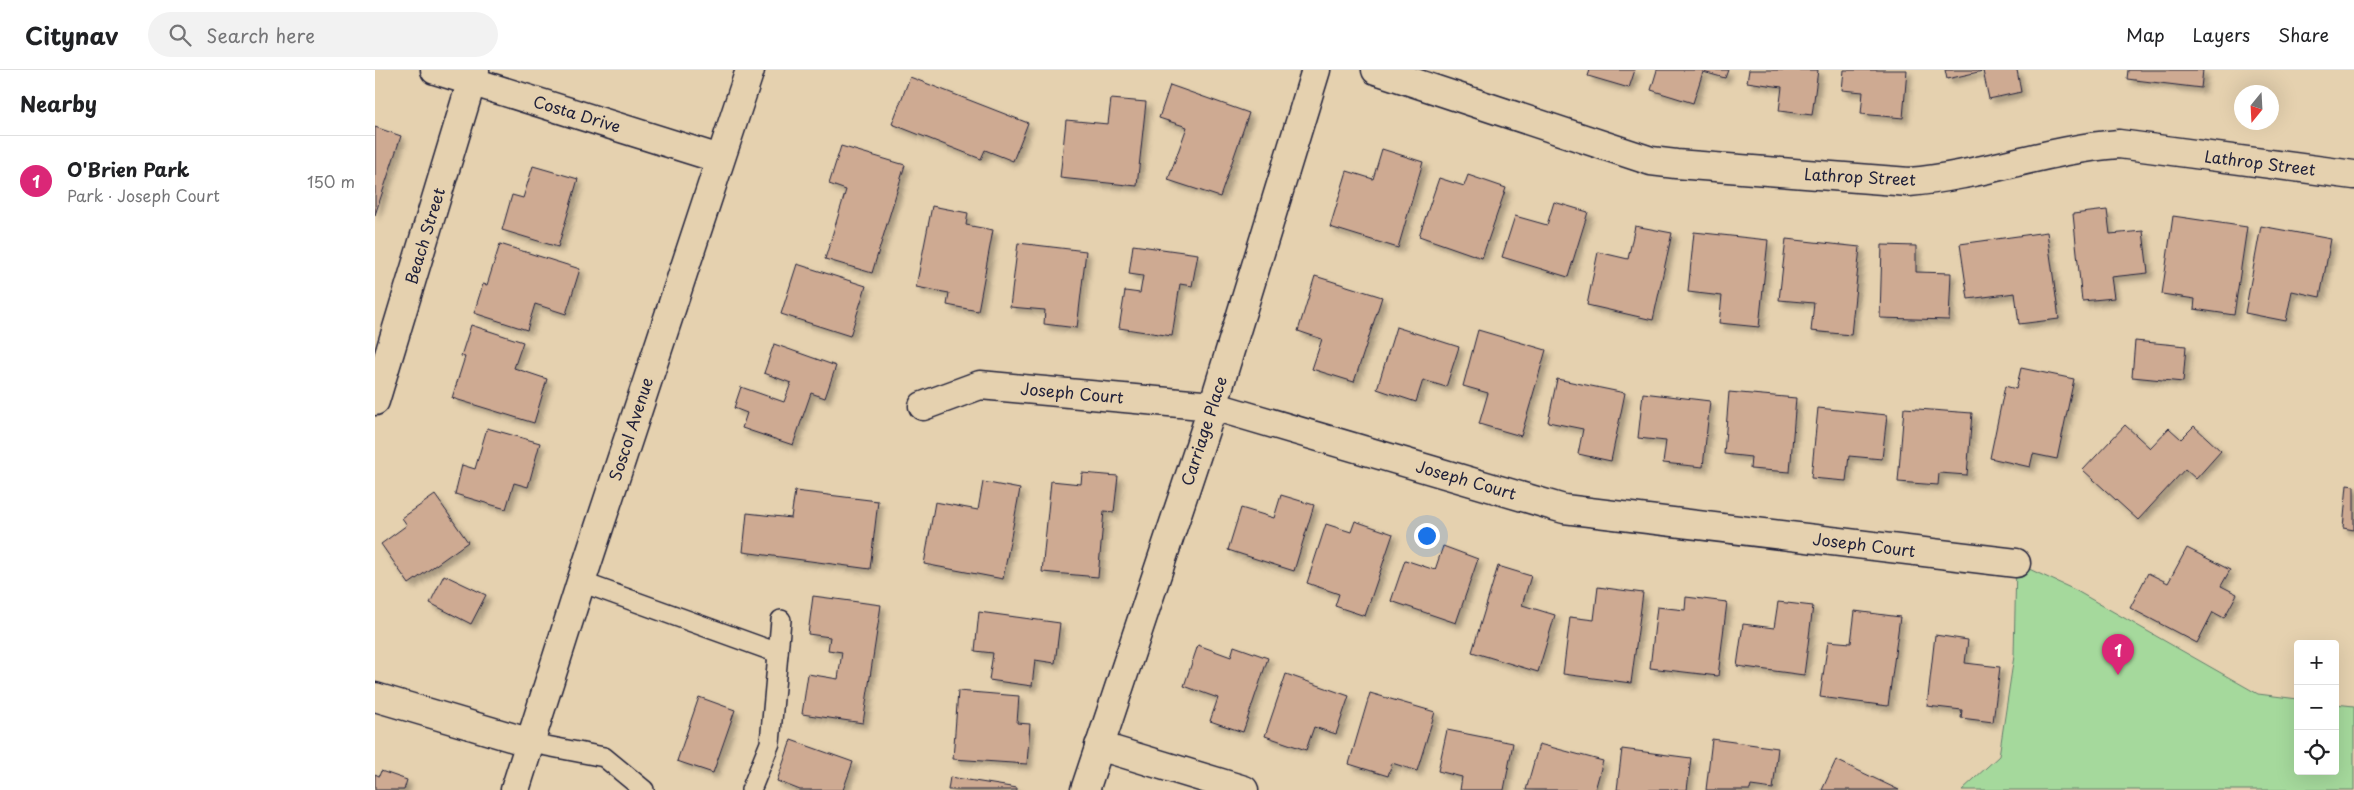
<!DOCTYPE html>
<meta charset="utf-8">
<style>
:root{--surface:#fff;--page:#f2f2f2;--text:#202124;--muted:#757577;--line:#e0e0e0;--accent:#db2777}
body{margin:0;font-family:"Playpen Sans",sans-serif;background:var(--page);color:var(--text)}
.controls{position:absolute;right:15px;bottom:15px;display:grid;overflow:hidden;border-radius:5px;box-shadow:0 5px 20px #0002}
.controls button{width:45px;height:45px;display:grid;place-items:center;padding:0;border:0;border-bottom:1px solid var(--line);background:var(--surface);color:var(--text);font:25px sans-serif}
.compass{position:absolute;left:1859px;top:15px;width:45px;height:45px;border-radius:50%;background:var(--surface);box-shadow:0 5px 20px #0002;rotate:198deg}
.you{position:absolute;left:1051px;top:465px;width:18px;height:18px;margin:-12px;border:4px solid #fff;border-radius:50%;background:#1a73e8;box-shadow:0 0 0 8px #1a73e833}
.badge{display:grid;place-items:center;width:32px;height:32px;border-radius:50%;background:var(--accent);color:#fff;font-size:16px;font-weight:700}
.pin{position:absolute;translate:-50% -41px;filter:drop-shadow(0 1px 2px #0008)}
.pin::after{content:'';position:absolute;top:26px;width:18px;height:15px;background:inherit;clip-path:polygon(0 0,100% 0,50% 100%)}
.list{margin:0;padding:0;list-style:none}
h2{display:flex;justify-content:space-between;align-items:center;height:65px;margin:0;padding:0 20px;font-size:21px}
h2 small{font-size:16px;font-weight:400;color:var(--muted)}
.list li{display:grid;grid-template-columns:32px 1fr auto;gap:15px;align-items:center;box-sizing:border-box;height:90px;padding:0 20px;border-top:1px solid var(--line)}
.list b{display:block;font-size:19px;white-space:nowrap}
.list p{margin:0;font-size:16px;white-space:nowrap;color:var(--muted)}
.list em{font-size:16px;font-style:normal;color:var(--muted)}
.icon{flex:none;width:28px;height:28px;fill:none;stroke:currentColor;stroke-width:2;stroke-linecap:round;stroke-linejoin:round}
.map{position:relative;flex:none;width:1979px;height:720px;overflow:hidden}
header{display:flex;align-items:center;gap:30px;box-sizing:border-box;height:70px;padding:0 25px;background:var(--surface);border-bottom:1px solid var(--line)}
header strong{font-size:24px}
nav{display:flex;gap:28px;margin-inline-start:auto;font-size:18px}
.search{width:350px;height:45px;background:var(--page);display:flex;align-items:center;gap:12px;box-sizing:border-box;padding:0 18px;border-radius:28px;color:var(--muted);font-size:19px}
main{display:flex}
aside{flex:1;background:var(--surface)}
.map>svg:first-child{display:block}
.green{fill:#a5d99c;stroke:#647e6c}
.building{fill:#ceaa92;stroke:#22223b;filter:url(#shadow)}
.lines{fill:none;stroke-linecap:round;stroke-linejoin:round}
.service-casing{stroke:#22223b;stroke-width:22}
.minor-casing{stroke:#22223b;stroke-width:31}
.secondary-casing{stroke:#22223b;stroke-width:31}
.service{stroke:#e5d1af;stroke-width:19}
.minor{stroke:#e5d1af;stroke-width:28}
.secondary{stroke:#e5d1af;stroke-width:28}
.labels{text-anchor:middle;stroke-width:4.5;stroke-linejoin:round;paint-order:stroke}
.street-label{font-size:16px;fill:#22223b;stroke:#e5d1af}
</style>
<header>
<strong>Citynav</strong>
<div class="search"><svg class="icon" aria-label="search" viewBox="0 0 24 24"><circle cx="10" cy="10" r="6"/><path d="M15 15l6 6"/></svg>Search here</div>
<nav><a>Map</a><a>Layers</a><a>Share</a></nav>
</header>
<main>
<aside>
<h2>Nearby<small></small></h2>
<ul class="list">
<li><span class="badge">1</span><div><b>O'Brien Park</b><p>Park · Joseph Court</p></div><em>150 m</em></li>
</ul>
</aside>
<div class="map">
<svg width="1979" height="720" viewBox="0 0 1979 720">
<defs>
<filter id="shadow"><feDropShadow dx="4.5" dy="4.5" stdDeviation="2.5" flood-color="#0004"/></filter>
</defs>
<rect width="100%" height="100%" fill="#e5d1af"/>
<filter id="ink" filterUnits="userSpaceOnUse"><feTurbulence type="fractalNoise" baseFrequency=".02" numOctaves="2"/><feDisplacementMap in="SourceGraphic" scale="10" xChannelSelector="R" yChannelSelector="G"/><feConvolveMatrix kernelMatrix="1 2 1 2 8 2 1 2 1" color-interpolation-filters="sRGB"/></filter>
<g filter="url(#ink)">
<!-- green -->
<polygon class="green" points="1641,493 1700,520 1883,624 1923,629 1923,701 1960,701 1960,634 1979,636 1979,720 1587,720 1624,686 1639,586"/>
<!-- building -->
<g class="building">
<polygon points="1215,0 1260,0 1254,18 1213,6"/>
<polygon points="1282,0 1353,0 1350,8 1328,2 1318,33 1276,20"/>
<polygon points="1374,0 1443,0 1437,45 1404,41 1407,17 1372,12"/>
<polygon points="1469,0 1532,0 1528,48 1486,44 1488,22 1467,20"/>
<polygon points="1570,0 1642,0 1646,22 1614,29 1608,1 1572,9"/>
<polygon points="1753,0 1828,0 1826,18 1752,9"/>
<polygon points="535,7 653,53 638,91 610,80 606,89 517,54"/>
<polygon points="795,15 874,43 845,127 793,110 812,57 784,48"/>
<polygon points="736,29 771,32 762,116 685,108 691,50 733,54"/>
<polygon points="0,57 26,66 0,145"/>
<polygon points="466,76 530,95 497,203 450,189 471,120 454,114"/>
<polygon points="1007,79 1048,92 1023,178 955,157 972,101 998,109"/>
<polygon points="158,96 203,109 183,177 127,160 137,125 148,128"/>
<polygon points="1093,105 1131,118 1107,188 1044,166 1064,108 1089,116"/>
<polygon points="1179,132 1213,142 1193,207 1127,187 1140,146 1172,155"/>
<polygon points="557,136 593,143 591,155 618,160 603,241 572,235 574,223 541,217"/>
<polygon points="1732,140 1735,164 1768,161 1773,203 1736,207 1739,228 1707,231 1698,144"/>
<polygon points="1798,146 1872,157 1859,245 1819,239 1820,229 1787,224"/>
<polygon points="1260,156 1297,163 1278,250 1212,235 1223,182 1253,189"/>
<polygon points="1886,156 1956,169 1945,227 1917,221 1911,251 1870,243"/>
<polygon points="1319,162 1393,170 1384,257 1344,253 1347,226 1313,222"/>
<polygon points="1672,162 1684,249 1644,254 1640,223 1593,229 1585,174"/>
<polygon points="1411,169 1485,177 1476,265 1436,261 1439,233 1404,230"/>
<polygon points="643,173 711,181 702,258 669,254 670,240 635,237"/>
<polygon points="125,174 205,199 191,244 160,234 152,260 99,243 108,214 112,215"/>
<polygon points="758,175 823,184 817,216 805,214 797,266 744,258 750,221 765,223 768,206 754,204"/>
<polygon points="1507,175 1541,176 1541,202 1576,203 1574,250 1505,248"/>
<polygon points="422,194 491,216 475,266 406,244"/>
<polygon points="940,206 1007,227 979,312 937,299 947,269 923,261"/>
<polygon points="96,255 148,272 139,298 172,309 159,353 77,328 90,287 86,286"/>
<polygon points="1021,257 1084,277 1071,317 1048,310 1041,332 1002,319"/>
<polygon points="1103,260 1171,280 1146,366 1104,354 1113,323 1088,316"/>
<polygon points="1760,271 1811,276 1808,312 1757,307"/>
<polygon points="399,274 461,296 450,328 436,323 418,375 367,358 372,343 359,338 366,317 409,332 416,313 389,303"/>
<polygon points="1646,298 1699,309 1682,389 1658,384 1655,397 1615,388 1630,316 1641,319"/>
<polygon points="1182,309 1250,323 1236,391 1203,384 1208,359 1173,352"/>
<polygon points="1354,322 1421,328 1415,402 1375,399 1376,387 1349,384"/>
<polygon points="1268,323 1335,331 1328,397 1288,393 1291,371 1263,368"/>
<polygon points="1443,338 1512,345 1507,389 1474,386 1471,411 1436,408"/>
<polygon points="1529,338 1597,343 1592,405 1564,403 1563,415 1523,412"/>
<polygon points="1750,355 1775,378 1794,358 1806,369 1819,356 1846,381 1821,409 1810,399 1763,450 1708,400"/>
<polygon points="112,358 165,373 153,417 139,413 131,439 80,424 87,395 100,399"/>
<polygon points="707,403 743,406 739,442 729,441 723,507 667,502 676,411 706,414"/>
<polygon points="608,412 645,419 628,509 549,494 560,432 603,440"/>
<polygon points="1972,415 1979,416 1979,460 1968,458"/>
<polygon points="420,421 503,431 495,499 368,482 372,443 416,448"/>
<polygon points="60,425 93,472 34,514 6,474 32,455 27,448"/>
<polygon points="906,425 939,435 919,501 853,480 866,438 899,448"/>
<polygon points="980,451 1018,464 990,546 960,536 964,524 932,513 951,454 976,462"/>
<polygon points="1068,476 1103,489 1081,553 1016,531 1030,490 1060,500"/>
<polygon points="1812,478 1855,500 1846,516 1862,524 1849,548 1838,542 1822,573 1755,538 1773,503 1793,513"/>
<polygon points="1123,496 1156,506 1147,535 1180,545 1163,602 1097,582"/>
<polygon points="69,505 111,525 96,554 55,533"/>
<polygon points="1223,517 1268,523 1256,613 1188,604 1195,547 1219,550"/>
<polygon points="438,526 506,535 488,653 427,644 433,604 463,609 467,582 453,580 455,567 433,564"/>
<polygon points="1311,527 1352,532 1343,606 1275,598 1282,537 1310,540"/>
<polygon points="1403,532 1438,536 1429,605 1362,596 1368,554 1399,558"/>
<polygon points="1480,541 1525,547 1513,636 1445,627 1453,571 1476,573"/>
<polygon points="604,542 685,553 680,593 660,590 657,616 614,610 618,583 600,581"/>
<polygon points="1560,565 1593,570 1590,593 1625,597 1618,652 1586,648 1587,640 1552,636"/>
<polygon points="823,575 856,587 859,576 893,588 868,662 835,651 843,628 809,616"/>
<polygon points="911,604 974,626 961,664 939,657 931,680 890,666"/>
<polygon points="583,621 644,626 642,653 655,654 652,694 578,689"/>
<polygon points="995,623 1060,642 1042,701 1017,693 1013,706 974,694"/>
<polygon points="324,627 360,640 338,703 302,691"/>
<polygon points="1072,660 1138,673 1129,720 1085,720 1087,707 1063,701"/>
<polygon points="1337,669 1403,678 1398,719 1376,716 1375,720 1331,720"/>
<polygon points="416,670 478,692 468,720 425,720 402,711"/>
<polygon points="1164,674 1228,691 1220,720 1151,720"/>
<polygon points="1247,679 1316,688 1312,720 1242,720"/>
<polygon points="1461,690 1524,720 1447,720"/>
<polygon points="6,701 32,710 29,720 0,720 0,704 4,706"/>
<polygon points="575,707 642,718 642,720 573,720"/>
</g>
<g class="lines">
<defs>
<g id="service">
<polyline points="206,512 403,583"/>
<polyline points="156,673 229,687 269,720"/>
<polyline points="376,720 395,673 406,550"/>
</g>
<g id="minor">
<polyline points="60,0 345,89"/>
<path d="M1001,0L1276,91L1301,94L1534,112C1606,106 1673,79 1744,74L1979,105"/>
<polyline points="0,331 100,0"/>
<polyline points="548,336 605,315 838,336 1189,439 1641,493"/>
<polyline points="0,627 156,673"/>
<polyline points="724,676 869,720"/>
<polyline points="710,720 838,336 941,0"/>
</g>
<polyline id="secondary" points="140,720 206,512 375,0"/>
</defs>
<!-- service casing -->
<use href="#service" class="service-casing"/>
<!-- minor casing -->
<use href="#minor" class="minor-casing"/>
<!-- secondary casing -->
<use href="#secondary" class="secondary-casing"/>
<!-- service -->
<use href="#service" class="service"/>
<!-- minor -->
<use href="#minor" class="minor"/>
<!-- secondary -->
<use href="#secondary" class="secondary"/>
</g>
</g>
<g class="labels">
<!-- street labels -->
<g class="street-label">
<text transform="translate(202 44) rotate(17)" y="6">Costa Drive</text>
<text transform="translate(1885 93) rotate(7)" y="6">Lathrop Street</text>
<text transform="translate(1485 107) rotate(3)" y="6">Lathrop Street</text>
<text transform="translate(50 166) rotate(-73)" y="6">Beach Street</text>
<text transform="translate(697 323) rotate(5)" y="6">Joseph Court</text>
<text transform="translate(256 359) rotate(-72)" y="6">Soscol Avenue</text>
<text transform="translate(829 361) rotate(-72)" y="6">Carriage Place</text>
<text transform="translate(1091 410) rotate(16)" y="6">Joseph Court</text>
<text transform="translate(1489 475) rotate(7)" y="6">Joseph Court</text>
</g>
</g>
</svg>
<div class="controls">
<button>+</button>
<button>−</button>
<button><svg class="icon" aria-label="locate" viewBox="0 0 24 24"><circle cx="12" cy="12" r="6"/><path d="M12 2v4M12 18v4M2 12h4M18 12h4"/></svg></button>
</div>
<svg class="compass" viewBox="-18 -18 36 36"><path d="M0-13l5 13h-10z" fill="#e53935"/><path d="M0 13l5-13h-10z" fill="#757577"/></svg>
<div class="you"></div>
<div class="pin badge" style="left:1743px;top:605px">1</div>
</div>
</main>
